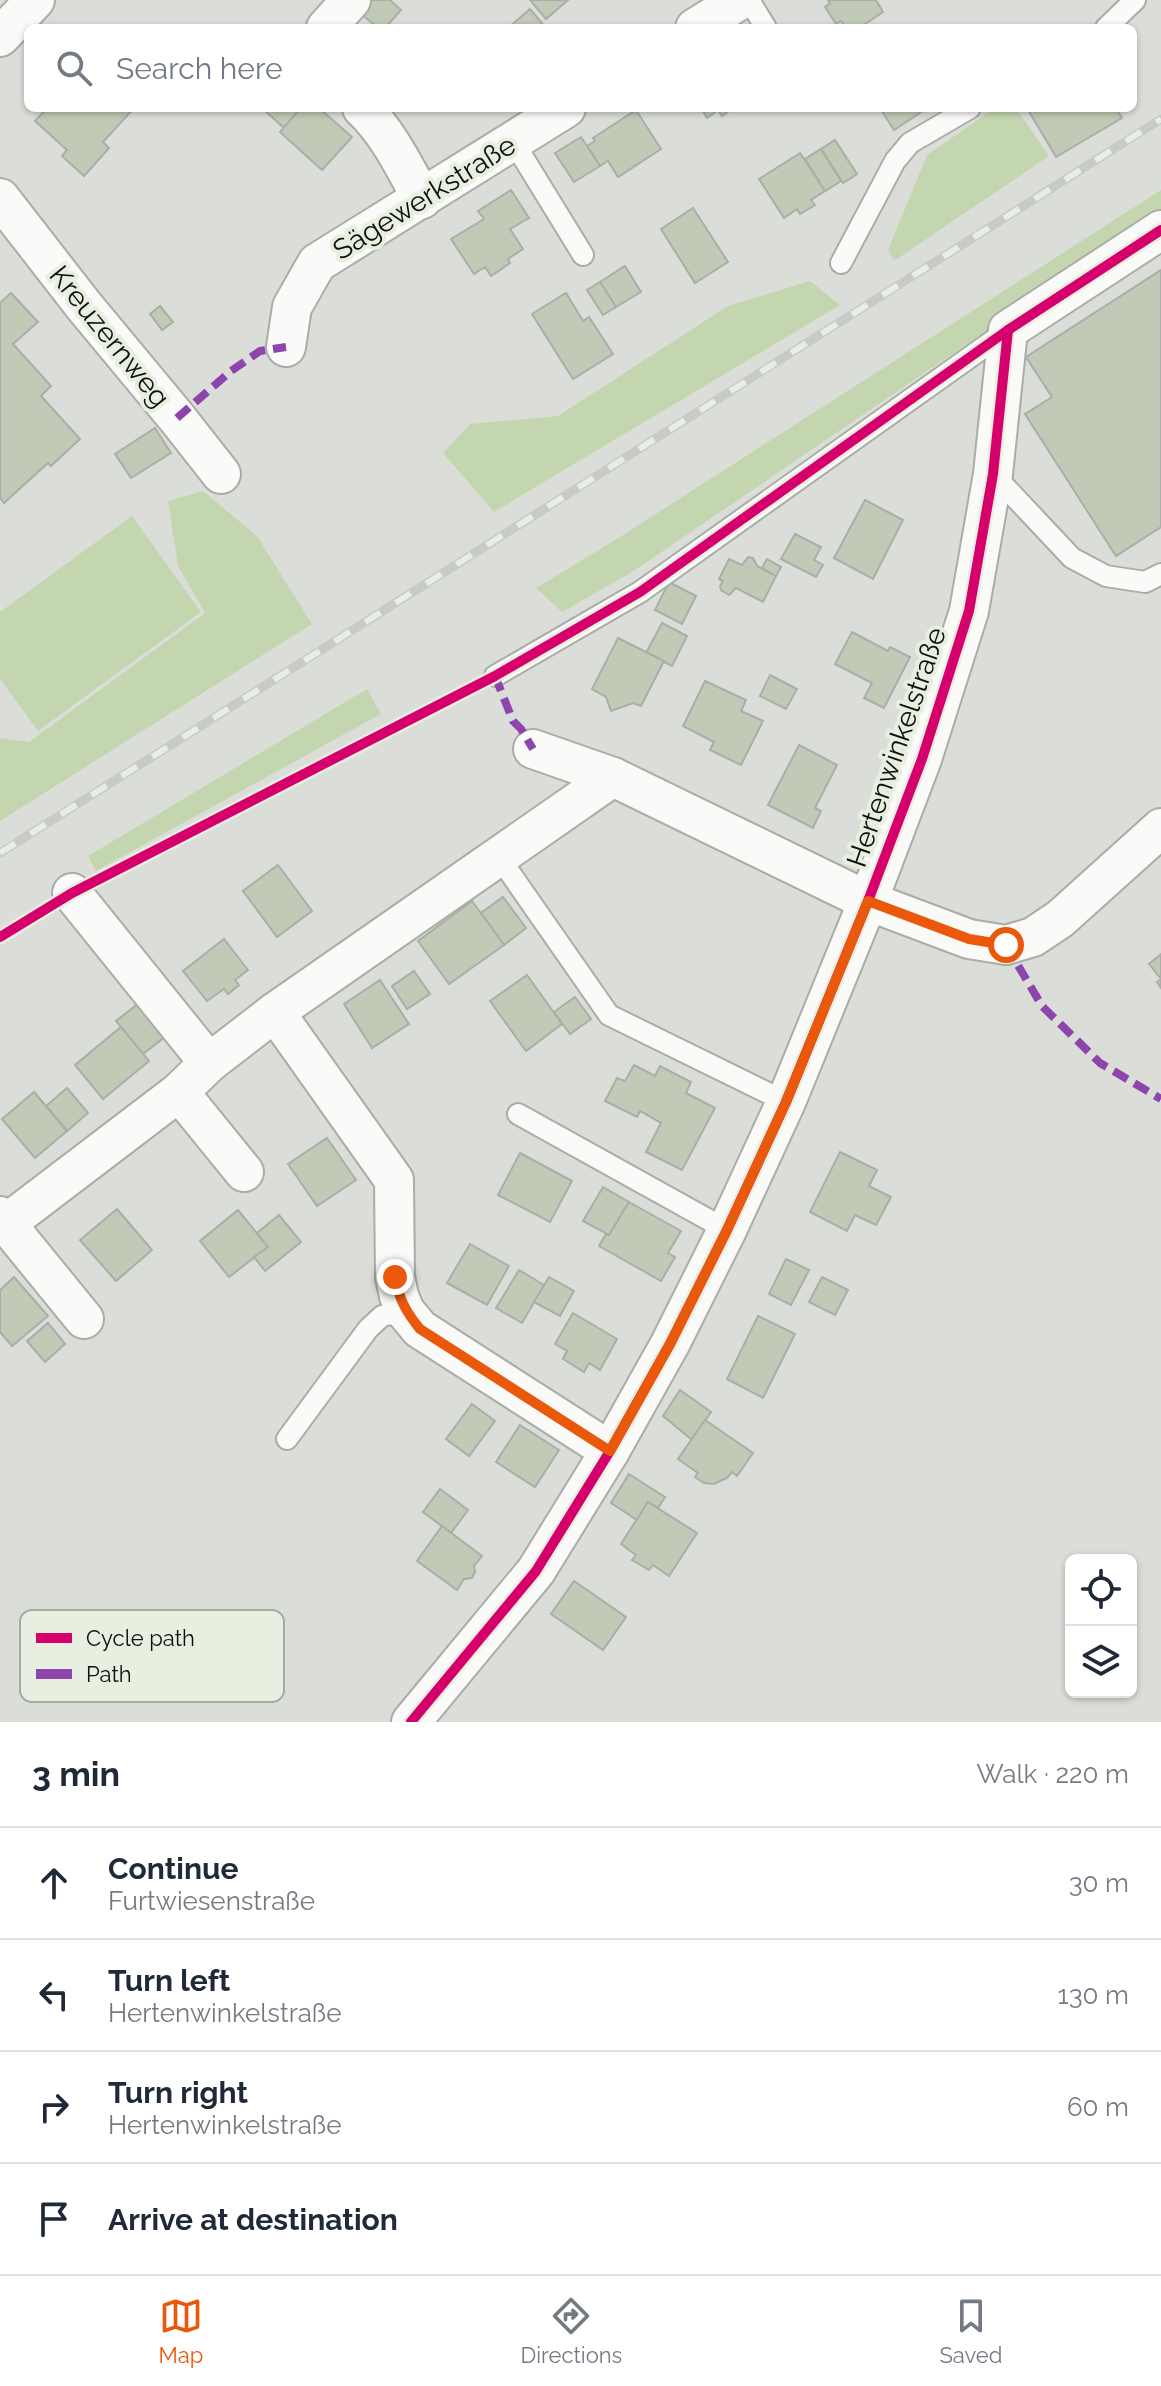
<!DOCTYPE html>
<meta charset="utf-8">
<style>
:root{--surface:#fff;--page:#f2f2f3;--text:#1f2937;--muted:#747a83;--line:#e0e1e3;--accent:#ea580c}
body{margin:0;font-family:Raleway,sans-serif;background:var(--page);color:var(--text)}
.controls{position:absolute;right:24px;bottom:24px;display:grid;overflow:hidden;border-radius:12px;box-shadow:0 2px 6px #0004}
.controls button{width:72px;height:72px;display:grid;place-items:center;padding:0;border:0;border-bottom:2px solid var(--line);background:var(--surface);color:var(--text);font:40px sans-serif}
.stop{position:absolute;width:24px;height:24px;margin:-18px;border:6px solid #ea580c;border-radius:50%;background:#fff}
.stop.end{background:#ea580c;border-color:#fff;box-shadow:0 2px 8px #0008}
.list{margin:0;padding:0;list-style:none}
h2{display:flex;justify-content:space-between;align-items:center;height:104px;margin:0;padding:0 32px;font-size:34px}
h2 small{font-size:26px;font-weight:400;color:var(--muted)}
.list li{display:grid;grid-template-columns:52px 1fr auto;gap:24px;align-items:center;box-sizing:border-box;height:112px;padding:0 32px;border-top:2px solid var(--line)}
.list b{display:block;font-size:30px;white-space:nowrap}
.list p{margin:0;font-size:26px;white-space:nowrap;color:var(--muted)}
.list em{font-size:26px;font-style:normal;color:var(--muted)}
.icon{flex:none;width:44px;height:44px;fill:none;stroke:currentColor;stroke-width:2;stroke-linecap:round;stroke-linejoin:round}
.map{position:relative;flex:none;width:1161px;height:1722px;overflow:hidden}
.search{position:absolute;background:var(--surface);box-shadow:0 2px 6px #0004;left:24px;right:24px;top:24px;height:88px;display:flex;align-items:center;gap:20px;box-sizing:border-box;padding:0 28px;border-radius:12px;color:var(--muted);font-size:30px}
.sheet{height:552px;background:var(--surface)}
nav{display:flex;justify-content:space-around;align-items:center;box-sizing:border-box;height:112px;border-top:2px solid var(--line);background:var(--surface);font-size:22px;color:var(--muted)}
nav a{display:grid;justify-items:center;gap:4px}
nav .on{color:var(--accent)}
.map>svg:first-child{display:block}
.green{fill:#c4d6b0}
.building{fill:#c1cab6;stroke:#abaea8;stroke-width:2}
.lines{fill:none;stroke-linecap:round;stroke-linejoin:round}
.service-casing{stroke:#aaaca7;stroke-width:24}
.minor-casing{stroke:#aaaca7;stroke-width:42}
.service{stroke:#fafaf9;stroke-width:20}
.minor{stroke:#fafaf9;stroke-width:38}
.rail-casing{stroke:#c8cac7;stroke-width:9}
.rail{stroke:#e8efe1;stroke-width:6;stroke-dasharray:18;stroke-linecap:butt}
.quiet{stroke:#8e44ad;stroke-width:8;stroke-dasharray:16 8;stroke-linecap:butt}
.cycleway-casing{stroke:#e8efe1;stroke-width:15}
.cycleway{stroke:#d6006c;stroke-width:10}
.route{stroke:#ea580c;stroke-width:10}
.labels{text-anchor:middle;stroke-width:8;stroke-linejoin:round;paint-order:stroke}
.street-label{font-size:28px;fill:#0e100b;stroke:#e8efe1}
.key{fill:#e8efe1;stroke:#a7aca1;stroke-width:2}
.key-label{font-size:22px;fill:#0e100b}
</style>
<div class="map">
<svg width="1161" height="1722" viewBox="0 0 1161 1722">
<rect width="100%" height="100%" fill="#dbded8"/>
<!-- green -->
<g class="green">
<polygon points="995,108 1016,108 1049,156 894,261 888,250 927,155"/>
<polygon points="1161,190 1161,212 632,572 562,612 536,588 612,542"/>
<polygon points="810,281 840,305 494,512 443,453 470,424 558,416 728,306"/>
<polygon points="203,491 257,536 312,624 0,821 0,738 29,742 205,613 178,566 168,501"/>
<polygon points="132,516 201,612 38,731 0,679 0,612"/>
<polygon points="367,689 381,714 96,871 88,856"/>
</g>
<!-- building -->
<g class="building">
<polygon points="372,0 390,0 401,10 385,28 378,28 360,13"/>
<polygon points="530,0 568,0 546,19"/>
<polygon points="828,0 876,0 883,12 859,28 846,28 841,21 836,24 825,7 830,3"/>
<polygon points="530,9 546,28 508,28"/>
<polygon points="47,108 134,108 103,142 109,148 84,176 62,156 67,150 35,121"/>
<polygon points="262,108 301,108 284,128"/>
<polygon points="301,108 319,108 352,137 322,170 280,132"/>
<polygon points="701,108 733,108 722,116 718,110 707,118"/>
<polygon points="880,108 927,108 894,130"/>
<polygon points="1027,108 1116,108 1122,118 1056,157"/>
<polygon points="636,110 661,149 618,177 608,161 600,166 587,146 595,141 593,138"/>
<polygon points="581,137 600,166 574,182 555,153"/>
<polygon points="835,140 857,174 843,183 821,149"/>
<polygon points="821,149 841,181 825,191 805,159"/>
<polygon points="800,153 825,191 811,200 815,205 800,214 797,209 784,218 759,179"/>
<polygon points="511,190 529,218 510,229 523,249 508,259 510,263 491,276 485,267 474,274 451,239 484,219 478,211"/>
<polygon points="693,208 728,262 695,283 661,229"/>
<polygon points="625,266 641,292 616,307 600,282"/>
<polygon points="1161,270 1161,527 1116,556 1025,414 1052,397 1026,357"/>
<polygon points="600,282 616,307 603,315 587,290"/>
<polygon points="11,293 38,322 13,344 51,386 41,396 80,439 51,466 48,463 4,503 0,498 0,303"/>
<polygon points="566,293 583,321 589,317 613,354 573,379 532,314"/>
<polygon points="160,306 173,322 162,330 150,314"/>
<polygon points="155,428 171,453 131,478 115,454"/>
<polygon points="865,500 903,520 873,579 834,558"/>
<polygon points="795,534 821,547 814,560 823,565 816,577 781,559"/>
<polygon points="748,557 753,558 757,566 776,576 763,602 736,588 729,595 721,590 720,586 723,581 719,579 729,559 742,565"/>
<polygon points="767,559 781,567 776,576 762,568"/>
<polygon points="669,582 696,596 682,624 655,610"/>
<polygon points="662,623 687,636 672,666 646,653"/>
<polygon points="852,632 888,651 890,647 910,657 884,708 864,698 872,683 835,664"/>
<polygon points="618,638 664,661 641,706 633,703 611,711 606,697 592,689"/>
<polygon points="770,675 797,689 786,709 760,696"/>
<polygon points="705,681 746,700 741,711 763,721 741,765 710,750 714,742 683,726"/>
<polygon points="799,745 837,765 815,808 821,811 813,828 768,805"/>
<polygon points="278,865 312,911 277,937 243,891"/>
<polygon points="503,897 526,928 504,945 481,913"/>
<polygon points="472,901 504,945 449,984 418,941"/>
<polygon points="224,939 248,970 235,980 239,985 228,994 224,989 207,1001 183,971"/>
<polygon points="1161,954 1161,988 1157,982 1161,979 1149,964"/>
<polygon points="414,971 430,994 407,1009 392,986"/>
<polygon points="527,975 562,1024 526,1051 490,1001"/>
<polygon points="380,980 409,1024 372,1048 344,1004"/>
<polygon points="575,997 591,1019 570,1034 554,1012"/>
<polygon points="139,1003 166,1036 143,1054 116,1021"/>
<polygon points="121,1027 149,1061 103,1099 75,1065"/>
<polygon points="634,1065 655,1076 660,1066 691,1082 686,1093 715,1108 682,1170 646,1152 661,1123 640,1111 637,1117 605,1101 617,1078 625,1081"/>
<polygon points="67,1088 88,1113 67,1131 46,1106"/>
<polygon points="34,1092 67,1131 35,1158 2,1119"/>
<polygon points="327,1138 356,1180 317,1206 288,1164"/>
<polygon points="840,1152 877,1170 869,1186 891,1197 876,1225 855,1215 847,1231 810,1212"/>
<polygon points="520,1153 572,1181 550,1222 498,1195"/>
<polygon points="603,1187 629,1202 609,1235 583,1221"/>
<polygon points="629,1202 681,1231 668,1253 675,1257 661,1281 599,1246 606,1234 609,1235"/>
<polygon points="117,1209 152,1250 116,1281 80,1240"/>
<polygon points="238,1210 268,1247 229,1277 200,1241"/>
<polygon points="279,1215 301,1242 265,1271 254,1257 268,1247 257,1233"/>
<polygon points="470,1244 509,1266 487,1305 447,1283"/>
<polygon points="786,1259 809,1270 791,1305 769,1294"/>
<polygon points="519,1270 544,1285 522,1323 496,1308"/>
<polygon points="14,1277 48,1316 12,1346 0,1332 0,1290"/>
<polygon points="549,1277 574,1291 560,1316 534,1302"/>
<polygon points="822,1277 848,1290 835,1315 809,1302"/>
<polygon points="573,1313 617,1339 600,1370 589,1363 584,1372 563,1359 567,1351 555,1344"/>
<polygon points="758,1316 795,1334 763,1398 727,1379"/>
<polygon points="48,1323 65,1344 45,1362 27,1341"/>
<polygon points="680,1390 711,1412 692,1440 663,1416"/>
<polygon points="472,1404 495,1421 469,1456 446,1439"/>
<polygon points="705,1420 753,1453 737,1476 732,1472 727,1478 714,1484 704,1483 695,1477 698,1473 678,1459"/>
<polygon points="520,1425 559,1450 535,1487 496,1462"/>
<polygon points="629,1474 665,1497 658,1508 648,1502 637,1520 611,1503"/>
<polygon points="440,1489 468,1510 451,1533 423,1512"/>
<polygon points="648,1502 697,1533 669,1576 653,1565 649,1570 632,1560 636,1555 621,1544"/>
<polygon points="442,1526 482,1556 474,1566 475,1572 472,1578 464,1579 457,1590 417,1561"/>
<polygon points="574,1581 626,1617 603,1650 551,1614"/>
</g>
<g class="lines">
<defs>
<g id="service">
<polyline points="749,0 766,28"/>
<polyline points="1106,28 1135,0"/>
<polyline points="513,141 583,255"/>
<polyline points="841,263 895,161 910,143 970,108"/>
<polyline points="993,474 1072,558 1106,576 1145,582 1161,574"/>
<polyline points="495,676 640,592 1008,330"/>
<polyline points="499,857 609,1015 786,1102"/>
<polyline points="518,1114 727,1230"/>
<polyline points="287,1439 368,1329 382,1316 405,1311"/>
</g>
<g id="minor">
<polyline points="326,28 351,0"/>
<polyline points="695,28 740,0"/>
<polyline points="0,37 35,0"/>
<path d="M362,108C388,132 405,168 422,199"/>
<polyline points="0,198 84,306 177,418 221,474"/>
<polyline points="286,347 292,307 317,263 566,108"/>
<polyline points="533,749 613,777 868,901 969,939 1006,945 1033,937 1060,919 1161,828"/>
<polyline points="72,893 209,1063"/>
<polyline points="275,1012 394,1180 395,1277 399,1296 405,1311 420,1329 610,1451"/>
<polyline points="179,1092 244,1172"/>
<polyline points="0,1216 84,1319"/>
<polyline points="7,1223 179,1092 209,1063 275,1012 613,777"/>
<polyline points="411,1722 536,1571 610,1451 670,1344 727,1230 786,1102 868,901 922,759 969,611 993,474 1008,330 1161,230"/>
</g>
</defs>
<!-- service casing -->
<use href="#service" class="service-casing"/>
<!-- minor casing -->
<use href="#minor" class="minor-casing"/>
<!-- service -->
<use href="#service" class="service"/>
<!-- minor -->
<use href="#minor" class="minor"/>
<defs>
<polyline id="rail" points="0,853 1161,119"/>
</defs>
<!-- rail casing -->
<use href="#rail" class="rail-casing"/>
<!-- rail -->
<use href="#rail" class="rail"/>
<!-- quiet -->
<g class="quiet">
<polyline points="177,418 231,371 260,351 286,347"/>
<polyline points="495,676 513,721 521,729 533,749"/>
<polyline points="1006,945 1042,1006 1100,1063 1161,1099"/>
</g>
<defs>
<g id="cycleway">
<polyline points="0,937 72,893 495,676 640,592 1008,330 1161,230"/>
<polyline points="411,1722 536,1571 610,1451 670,1344 727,1230 786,1102 868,901 922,759 969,611 993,474 1008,330"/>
</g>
</defs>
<!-- cycleway casing -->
<use href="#cycleway" class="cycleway-casing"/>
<!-- cycleway -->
<use href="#cycleway" class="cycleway"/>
</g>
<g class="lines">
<!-- route -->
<path class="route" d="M395,1277C399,1299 406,1312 420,1329L610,1451L670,1344L727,1230L786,1102L868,901L969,939L1006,945"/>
</g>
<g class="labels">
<!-- street labels -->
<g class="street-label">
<text transform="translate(424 197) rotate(-32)" y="10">Sägewerkstraße</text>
<text transform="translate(110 336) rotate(51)" y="10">Kreuzernweg</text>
<text transform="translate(896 747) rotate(-71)" y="10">Hertenwinkelstraße</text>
</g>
</g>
<!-- legend -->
<rect x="20" y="1610" width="264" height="92" rx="12" class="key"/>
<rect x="36" y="1633" width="36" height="10" fill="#d6006c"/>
<rect x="36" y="1669" width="36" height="10" fill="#8e44ad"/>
<g class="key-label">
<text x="86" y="1646">Cycle path</text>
<text x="86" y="1682">Path</text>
</g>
</svg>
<div class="controls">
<button><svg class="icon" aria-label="locate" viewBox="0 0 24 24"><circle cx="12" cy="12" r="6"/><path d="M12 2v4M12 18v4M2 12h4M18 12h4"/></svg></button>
<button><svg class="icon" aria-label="layers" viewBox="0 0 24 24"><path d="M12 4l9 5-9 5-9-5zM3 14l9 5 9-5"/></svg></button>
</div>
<div class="stop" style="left:1006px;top:945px"></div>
<div class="stop end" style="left:395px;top:1277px"></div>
<div class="search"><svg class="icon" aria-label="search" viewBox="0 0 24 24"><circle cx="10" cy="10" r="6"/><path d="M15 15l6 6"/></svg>Search here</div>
</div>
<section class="sheet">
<h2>3 min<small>Walk · 220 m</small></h2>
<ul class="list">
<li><svg class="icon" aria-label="ahead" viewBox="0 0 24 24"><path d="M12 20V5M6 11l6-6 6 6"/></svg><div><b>Continue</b><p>Furtwiesenstraße</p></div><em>30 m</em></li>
<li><svg class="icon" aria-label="left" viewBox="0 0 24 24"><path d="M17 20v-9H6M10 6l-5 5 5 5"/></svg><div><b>Turn left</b><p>Hertenwinkelstraße</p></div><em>130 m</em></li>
<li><svg class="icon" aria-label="right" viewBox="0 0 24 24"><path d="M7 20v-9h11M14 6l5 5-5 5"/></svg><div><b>Turn right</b><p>Hertenwinkelstraße</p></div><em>60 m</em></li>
<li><svg class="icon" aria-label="arrive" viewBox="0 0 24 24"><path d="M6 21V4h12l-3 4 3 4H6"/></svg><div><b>Arrive at destination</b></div></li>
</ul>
</section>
<nav>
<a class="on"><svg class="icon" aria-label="map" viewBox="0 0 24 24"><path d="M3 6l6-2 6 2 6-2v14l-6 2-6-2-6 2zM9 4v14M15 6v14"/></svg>Map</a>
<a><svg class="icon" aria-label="directions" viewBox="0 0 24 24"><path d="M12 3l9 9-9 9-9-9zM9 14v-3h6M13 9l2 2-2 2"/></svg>Directions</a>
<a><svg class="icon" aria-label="saved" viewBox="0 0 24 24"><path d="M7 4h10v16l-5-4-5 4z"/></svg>Saved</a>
</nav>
